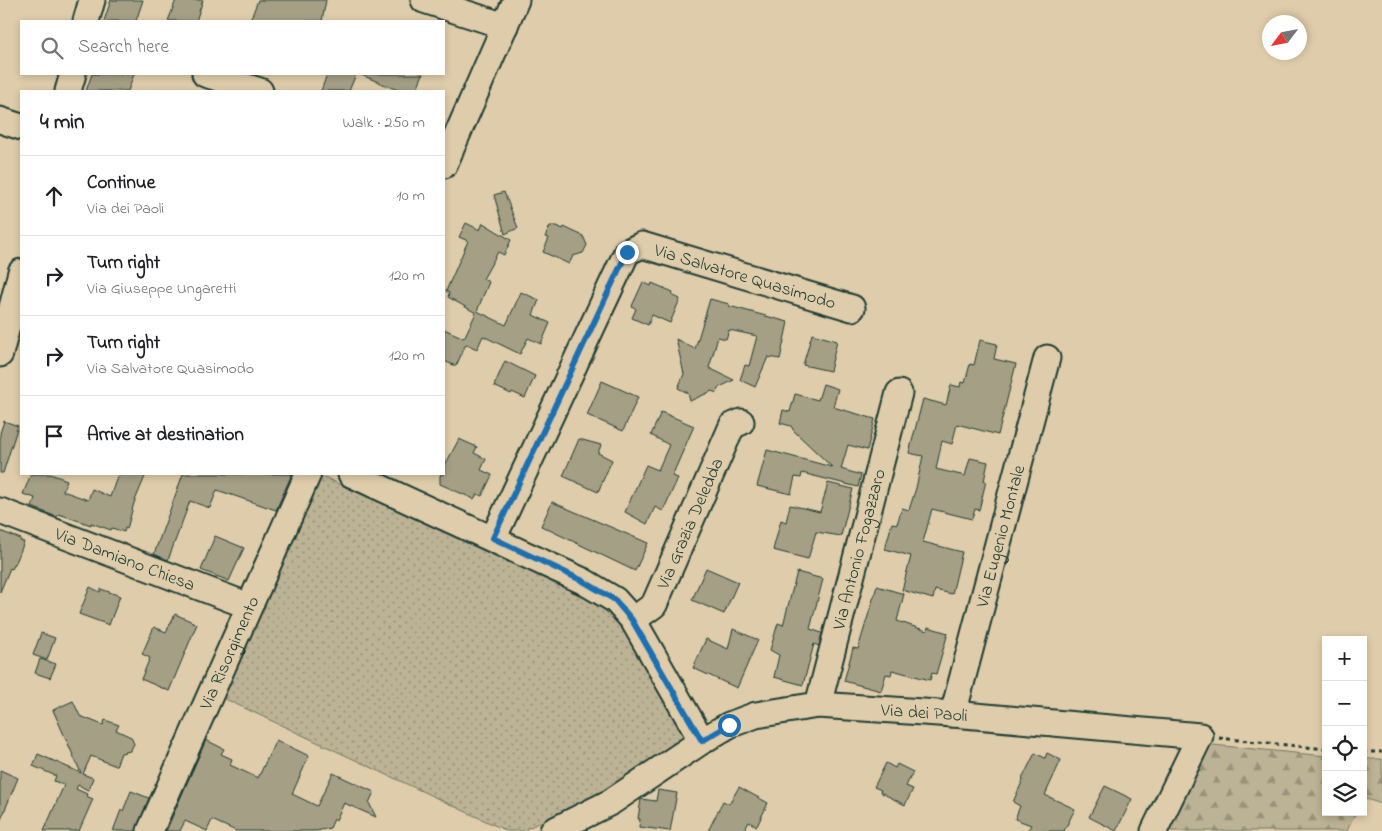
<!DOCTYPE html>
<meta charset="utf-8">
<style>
:root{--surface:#fff;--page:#f2f2f2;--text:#202124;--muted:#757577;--line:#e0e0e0}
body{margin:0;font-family:"Indie Flower",sans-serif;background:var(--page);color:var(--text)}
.controls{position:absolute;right:15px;bottom:15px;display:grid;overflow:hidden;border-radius:0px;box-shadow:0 2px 8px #0003}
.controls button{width:45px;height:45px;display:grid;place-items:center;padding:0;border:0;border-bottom:1px solid var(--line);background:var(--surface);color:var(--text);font:25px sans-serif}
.compass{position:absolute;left:1262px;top:15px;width:45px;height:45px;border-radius:50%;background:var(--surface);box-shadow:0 2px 8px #0003;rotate:238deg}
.stop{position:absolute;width:15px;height:15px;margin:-11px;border:4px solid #1f6fb2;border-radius:50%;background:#fff}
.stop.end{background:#1f6fb2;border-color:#fff;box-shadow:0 1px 5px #0008}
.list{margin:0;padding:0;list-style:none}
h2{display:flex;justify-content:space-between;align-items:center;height:65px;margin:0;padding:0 20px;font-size:21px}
h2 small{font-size:16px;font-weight:400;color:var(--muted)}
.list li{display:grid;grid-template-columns:32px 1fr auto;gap:15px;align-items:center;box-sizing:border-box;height:80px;padding:0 20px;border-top:1px solid var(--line)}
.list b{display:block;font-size:19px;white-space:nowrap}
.list p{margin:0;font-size:16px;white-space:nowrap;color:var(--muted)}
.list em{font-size:16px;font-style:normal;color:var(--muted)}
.icon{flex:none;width:28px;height:28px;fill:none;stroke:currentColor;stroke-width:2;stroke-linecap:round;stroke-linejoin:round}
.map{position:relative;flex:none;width:1382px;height:831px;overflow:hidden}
.search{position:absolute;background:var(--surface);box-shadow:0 2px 8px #0003;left:20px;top:20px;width:425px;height:55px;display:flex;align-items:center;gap:12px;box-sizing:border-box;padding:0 18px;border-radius:0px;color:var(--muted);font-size:19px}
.panel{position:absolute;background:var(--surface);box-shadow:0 2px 8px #0003;left:20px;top:90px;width:425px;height:385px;border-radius:0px}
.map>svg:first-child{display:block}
.forest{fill:url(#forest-firs);stroke:#6e7864}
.park{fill:url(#park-dots);stroke:#6e7864}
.building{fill:#a49f85;stroke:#1f3d34}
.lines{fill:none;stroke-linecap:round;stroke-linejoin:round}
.minor-casing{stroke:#1f3d34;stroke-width:29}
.path{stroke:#1f3d34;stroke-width:3;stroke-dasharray:4 4;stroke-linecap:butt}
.minor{stroke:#dfccaa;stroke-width:25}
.route{stroke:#1f6fb2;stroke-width:6}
.labels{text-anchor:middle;stroke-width:5;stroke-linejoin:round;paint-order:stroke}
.street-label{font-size:18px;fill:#1f3d34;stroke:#dfccaa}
</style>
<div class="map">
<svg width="1382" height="831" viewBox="0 0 1382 831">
<defs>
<pattern id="forest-firs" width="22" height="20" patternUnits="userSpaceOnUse" patternTransform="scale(1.25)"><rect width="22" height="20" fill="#bcb295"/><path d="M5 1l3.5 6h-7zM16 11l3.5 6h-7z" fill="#98927a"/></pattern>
<pattern id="park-dots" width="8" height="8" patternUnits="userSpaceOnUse" patternTransform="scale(1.25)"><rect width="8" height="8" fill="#bcb295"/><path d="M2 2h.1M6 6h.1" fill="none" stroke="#98927a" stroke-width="1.8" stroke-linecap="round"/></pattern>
</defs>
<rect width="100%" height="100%" fill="#dfccaa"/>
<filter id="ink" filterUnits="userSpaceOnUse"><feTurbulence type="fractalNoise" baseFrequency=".02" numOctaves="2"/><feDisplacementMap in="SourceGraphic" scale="10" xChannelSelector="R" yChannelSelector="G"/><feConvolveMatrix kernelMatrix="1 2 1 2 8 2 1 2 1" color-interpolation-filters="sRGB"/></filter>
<g filter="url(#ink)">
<!-- forest -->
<g class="forest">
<polygon points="1203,744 1326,756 1326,812 1356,812 1347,831 1164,831"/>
<polygon points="1363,759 1382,759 1382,804 1363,798"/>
</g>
<!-- park -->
<polygon class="park" points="322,476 605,607 622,628 685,737 606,790 522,831 507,831 223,698"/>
<!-- building -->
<g class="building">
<polygon points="111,0 143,0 136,21 104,21"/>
<polygon points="176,0 203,0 196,21 168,21"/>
<polygon points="258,0 326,0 322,21 250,21"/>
<polygon points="92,74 134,74 128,91 86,91"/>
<polygon points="327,74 356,74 349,91 321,91"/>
<polygon points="359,74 423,74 416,91 400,91"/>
<polygon points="504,192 518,228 505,234 494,195"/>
<polygon points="466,223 480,230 483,223 511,240 504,255 498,252 483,279 489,282 477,311 506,325 521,292 539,300 533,315 550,323 541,344 528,338 520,354 483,336 477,349 466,344 456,366 444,361 444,329 464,338 476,313 448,297 449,293 446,291 468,241 459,237"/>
<polygon points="550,226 556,226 563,229 564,227 583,236 587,245 583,253 573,256 569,264 543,252 549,238 545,237"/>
<polygon points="643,282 651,286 652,283 673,292 672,295 680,299 670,323 652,315 648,325 632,318 636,309 632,306"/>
<polygon points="710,299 729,304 729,306 788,322 780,359 768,357 755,387 740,380 745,365 749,366 757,336 729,330 726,339 718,337 709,368 734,380 718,388 716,393 712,391 690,401 688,393 678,388 684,374 676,339 695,349"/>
<polygon points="812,334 837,341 830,371 803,365"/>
<polygon points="980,340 997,344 994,359 1016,364 998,435 957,424 952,444 942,441 936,469 965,476 970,458 988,462 984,481 986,481 979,510 975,509 972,519 932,509 923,542 962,552 952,594 935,590 933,599 902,590 911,556 885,549 892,523 897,524 902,508 909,510 916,488 923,456 909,453 923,399 946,405 951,385 960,387 961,382 965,383 970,364 974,365"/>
<polygon points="505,361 535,376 525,398 512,392 511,394 494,386"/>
<polygon points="602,381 638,397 623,431 587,415"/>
<polygon points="823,384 838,389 833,407 875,419 867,450 848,445 841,469 861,475 858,487 802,473 801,478 795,477 791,494 757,486 767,450 832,467 794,431 791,426 780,423 783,410 790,412 795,394 818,400"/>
<polygon points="661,412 694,426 672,476 678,478 663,511 655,507 647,524 625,512 646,465 658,470 669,445 651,435"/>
<polygon points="4,421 18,426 3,473 0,473 0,433"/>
<polygon points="459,439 477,447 474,453 486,459 481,470 492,475 482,496 477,494 474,499 440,484 440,475 444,474 444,467"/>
<polygon points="579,439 601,445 598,453 612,460 598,492 563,476"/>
<polygon points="31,474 50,474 67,480 63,491 88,500 92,489 110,497 118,474 146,474 134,503 127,529 125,528 124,532 112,528 111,530 91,523 91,525 59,514 57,517 32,507 35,498 23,494"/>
<polygon points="183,474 292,474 276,510 217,490 210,508 190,501 168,560 154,554"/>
<polygon points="828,483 853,489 841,536 816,532 808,559 773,550 781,520 786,522 790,505 820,512"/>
<polygon points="552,502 648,543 635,571 541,526"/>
<polygon points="0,531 21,539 20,541 24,542 17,560 12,569 10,568 0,592"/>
<polygon points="215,536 244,548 229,581 201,570"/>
<polygon points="706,568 738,582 724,614 692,600"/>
<polygon points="797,572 823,579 810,629 822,633 819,646 814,644 803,685 774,677 779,655 770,650 778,623 783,625"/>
<polygon points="877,586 904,594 897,621 927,631 928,627 948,633 936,674 932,673 930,680 892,670 891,675 886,674 881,691 844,681 853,648 858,649"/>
<polygon points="90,587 100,592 101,589 120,596 109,625 79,614"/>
<polygon points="175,614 197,624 169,691 141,679 150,658 142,654 154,627 166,632"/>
<polygon points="733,629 758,640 737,688 693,668 706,639 728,649"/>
<polygon points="41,633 55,638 47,660 33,655"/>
<polygon points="40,659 56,664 50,678 35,673"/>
<polygon points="73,701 80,716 103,725 105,720 119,725 116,730 131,737 134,744 130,751 121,753 116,766 91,756 83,774 93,778 88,790 78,785 76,789 87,794 86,796 93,799 79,831 44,831 64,785 54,781 56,776 33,766 38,754 81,773 53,710"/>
<polygon points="206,740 224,749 221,754 232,759 230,765 258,778 276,740 309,756 292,794 317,806 333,773 374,792 369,803 376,817 344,803 336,820 334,819 330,828 316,831 236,831 212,820 207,831 185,821 180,831 166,831"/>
<polygon points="1035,753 1045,758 1047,753 1061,760 1045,795 1075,809 1064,831 1027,831 1031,825 1015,819 1020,806 1013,802 1023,780 1022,779"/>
<polygon points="886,763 895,768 897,764 913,772 906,786 913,789 905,805 880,792 881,790 874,787"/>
<polygon points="0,770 18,778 0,822"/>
<polygon points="1105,786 1132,799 1116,831 1089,817"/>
<polygon points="739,787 768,803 757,826 749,822 744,831 708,831 723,801 729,804"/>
<polygon points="658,790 677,793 670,831 639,827 640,819 638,819 641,799 656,801"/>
<polygon points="131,791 149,798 136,831 113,831 121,810 123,811"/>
</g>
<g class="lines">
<defs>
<g id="minor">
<polyline points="424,0 505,26"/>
<polyline points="86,21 92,0"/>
<polyline points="205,74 260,91"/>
<polyline points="68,91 73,74"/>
<polyline points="0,120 21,127"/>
<polyline points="444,165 516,0"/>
<polyline points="0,354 21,272"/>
<polyline points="351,474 583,581 615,600 633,620 702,741"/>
<path id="s1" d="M0,511L249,606"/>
<path id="s2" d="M493,539L627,252L642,245L852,308"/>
<path id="s3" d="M633,620L654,605L732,426L741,422"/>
<path id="s4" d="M818,705L899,393"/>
<path id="s5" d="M953,714L1047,358"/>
<path id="s6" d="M150,831L308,474"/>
<path id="s7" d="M553,831L611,802L702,741L729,725L756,715L818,705L953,714L1200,736L1154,831"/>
</g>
</defs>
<!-- minor casing -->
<use href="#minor" class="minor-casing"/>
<!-- path -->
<g class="path">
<polyline points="1219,738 1326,749"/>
<polyline points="1363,752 1382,752"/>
</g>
<!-- minor -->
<use href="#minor" class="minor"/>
</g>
</g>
<g class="lines" filter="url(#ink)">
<!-- route -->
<polyline class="route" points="627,252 493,538 583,581 615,600 632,620 702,741 729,725"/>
</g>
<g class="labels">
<!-- street labels -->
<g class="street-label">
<text dy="6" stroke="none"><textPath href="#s2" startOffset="441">Via Salvatore Quasimodo</textPath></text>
<text dy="6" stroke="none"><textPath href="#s3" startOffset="115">Via Grazia Deledda</textPath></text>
<text dy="6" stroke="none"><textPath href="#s5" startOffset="184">Via Eugenio Montale</textPath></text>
<text dy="6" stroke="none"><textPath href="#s4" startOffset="161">Via Antonio Fogazzaro</textPath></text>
<text dy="6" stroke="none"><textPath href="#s1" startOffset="134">Via Damiano Chiesa</textPath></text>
<text dy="6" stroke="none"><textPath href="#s6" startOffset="195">Via Risorgimento</textPath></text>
<text dy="6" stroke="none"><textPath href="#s7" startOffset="404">Via dei Paoli</textPath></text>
</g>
</g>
</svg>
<div class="controls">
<button>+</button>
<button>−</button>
<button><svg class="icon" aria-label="locate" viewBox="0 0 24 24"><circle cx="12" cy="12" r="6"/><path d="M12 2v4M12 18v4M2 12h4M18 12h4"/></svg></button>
<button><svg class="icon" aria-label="layers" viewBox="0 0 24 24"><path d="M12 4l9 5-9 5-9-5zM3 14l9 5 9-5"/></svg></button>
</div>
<svg class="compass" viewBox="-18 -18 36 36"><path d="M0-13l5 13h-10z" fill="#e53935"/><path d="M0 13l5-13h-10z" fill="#757577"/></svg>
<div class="stop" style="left:729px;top:725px"></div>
<div class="stop end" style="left:627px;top:252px"></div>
<div class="search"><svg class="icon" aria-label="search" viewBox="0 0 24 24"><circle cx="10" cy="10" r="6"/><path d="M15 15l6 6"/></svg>Search here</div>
<section class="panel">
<h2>4 min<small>Walk · 250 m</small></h2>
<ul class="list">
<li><svg class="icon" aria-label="ahead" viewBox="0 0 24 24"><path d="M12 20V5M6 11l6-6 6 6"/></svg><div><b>Continue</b><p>Via dei Paoli</p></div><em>10 m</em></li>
<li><svg class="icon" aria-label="right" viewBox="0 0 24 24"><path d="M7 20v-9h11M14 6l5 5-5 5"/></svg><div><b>Turn right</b><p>Via Giuseppe Ungaretti</p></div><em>120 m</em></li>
<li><svg class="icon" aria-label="right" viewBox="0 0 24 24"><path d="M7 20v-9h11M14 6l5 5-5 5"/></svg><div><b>Turn right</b><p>Via Salvatore Quasimodo</p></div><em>120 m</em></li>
<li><svg class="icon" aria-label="arrive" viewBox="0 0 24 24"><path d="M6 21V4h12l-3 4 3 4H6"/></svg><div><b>Arrive at destination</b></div></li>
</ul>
</section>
</div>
